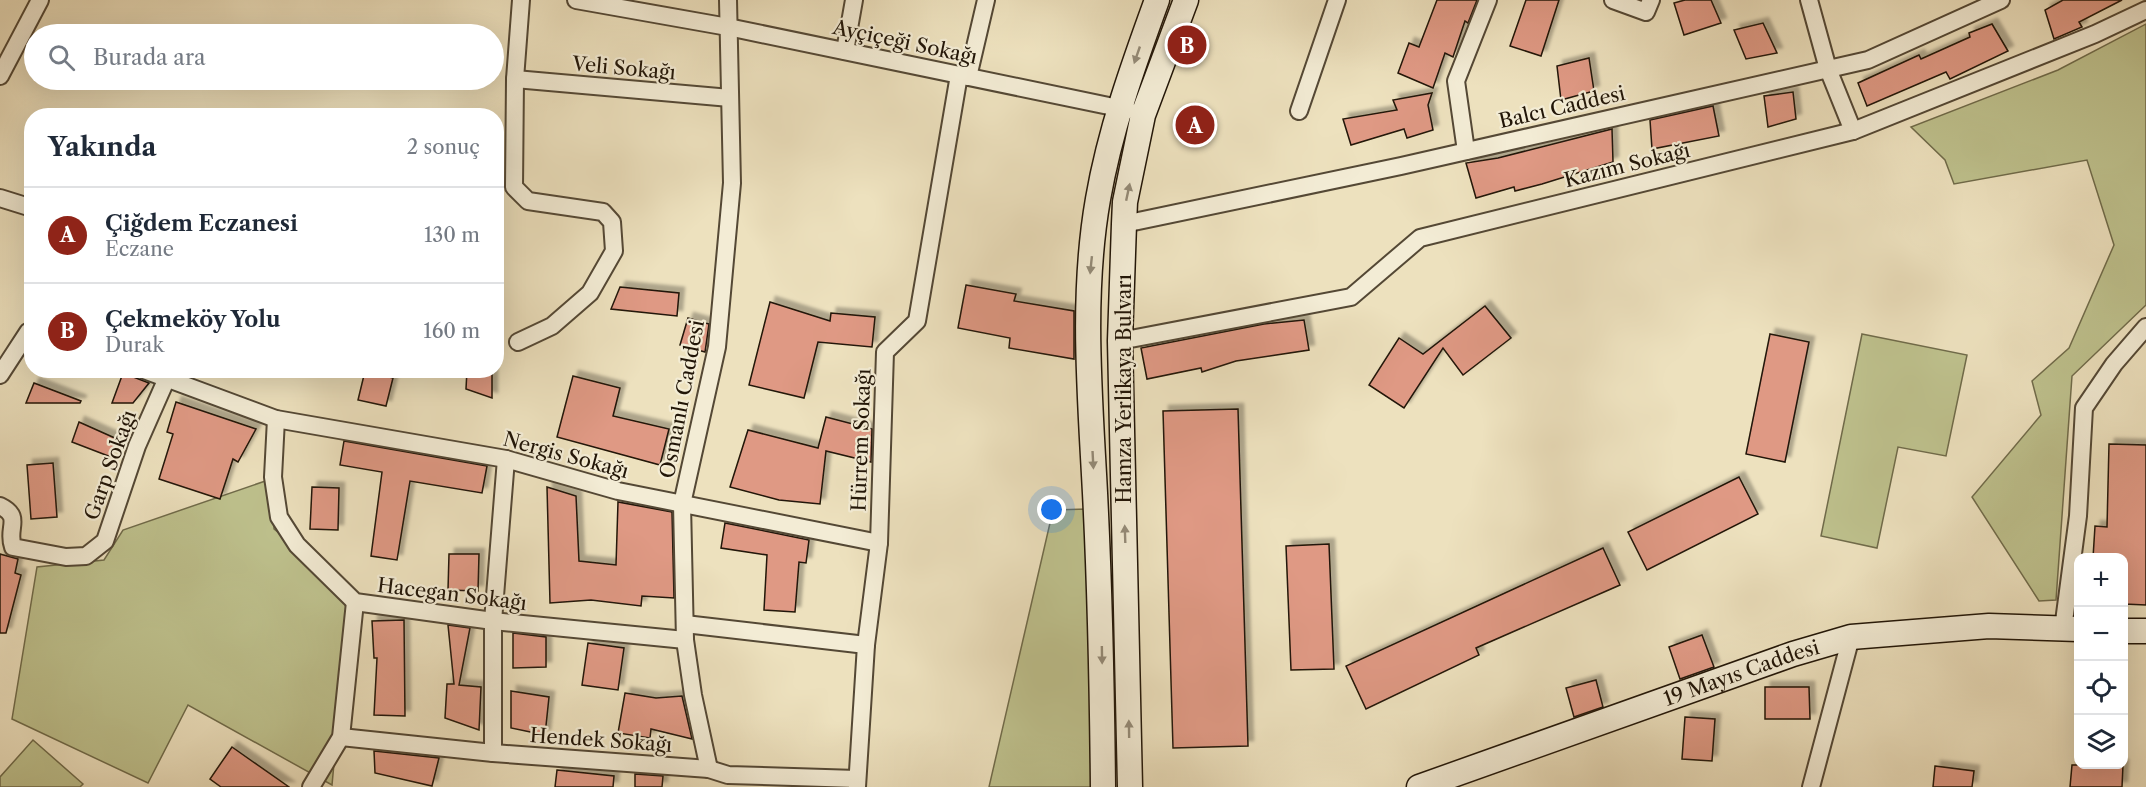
<!DOCTYPE html>
<html lang="tr">
<meta charset="utf-8">
<style>
:root{--surface:#fff;--page:#f6f6f7;--text:#1f2937;--muted:#747a83;--line:#e0e1e3;--accent:#8f2418}
body{margin:0;font-family:"Libre Caslon Text",serif;background:var(--page);color:var(--text)}
.controls{position:absolute;right:18px;bottom:18px;display:grid;overflow:hidden;border-radius:12px;box-shadow:0 6px 24px #0002}
.controls button{width:54px;height:54px;display:grid;place-items:center;padding:0;border:0;border-bottom:2px solid var(--line);background:var(--surface);color:var(--text);font:30px sans-serif}
.you{position:absolute;left:1052px;top:510px;width:21px;height:21px;margin:-15px;border:4px solid #fff;border-radius:50%;background:#1a73e8;box-shadow:0 0 0 9px #1a73e833}
.badge{display:grid;place-items:center;width:39px;height:39px;border-radius:50%;background:var(--accent);color:#fff;font-size:20px;font-weight:700}
.pin{position:absolute;translate:-50% -50%;border:3px solid #fff;box-shadow:0 2px 6px #0006}
.list{margin:0;padding:0;list-style:none}
h2{display:flex;justify-content:space-between;align-items:center;height:78px;margin:0;padding:0 24px;font-size:26px}
h2 small{font-size:20px;font-weight:400;color:var(--muted)}
.list li{display:grid;grid-template-columns:39px 1fr auto;gap:18px;align-items:center;box-sizing:border-box;height:96px;padding:0 24px;border-top:2px solid var(--line)}
.list b{display:block;font-size:22px;white-space:nowrap}
.list p{margin:0;font-size:20px;white-space:nowrap;color:var(--muted)}
.list em{font-size:20px;font-style:normal;color:var(--muted)}
.icon{flex:none;width:33px;height:33px;fill:none;stroke:currentColor;stroke-width:2;stroke-linecap:round;stroke-linejoin:round}
.map{position:relative;flex:none;width:2146px;height:787px;overflow:hidden}
.search{position:absolute;background:var(--surface);box-shadow:0 6px 24px #0002;left:24px;top:24px;width:480px;height:66px;display:flex;align-items:center;gap:15px;box-sizing:border-box;padding:0 21px;border-radius:33px;color:var(--muted);font-size:22px}
.panel{position:absolute;background:var(--surface);box-shadow:0 6px 24px #0002;left:24px;top:108px;width:480px;height:270px;border-radius:24px}
.map>svg:first-child{display:block}
.green{fill:#bec18d;stroke:#706b4a;stroke-width:1.5}
.building{fill:#df9984;stroke:#211507;stroke-width:1.5;filter:url(#shadow)}
.lines{fill:none;stroke-linecap:round;stroke-linejoin:round}
.street-casing{stroke:#544835;stroke-width:20}
.secondary-casing{stroke:#211507;stroke-width:27}
.street{stroke:#f3ecd5;stroke-width:16}
.secondary{stroke:#f3ecd5;stroke-width:24}
.oneway{fill:#948b78}
.labels{text-anchor:middle;stroke-width:4.5;stroke-linejoin:round;paint-order:stroke}
.street-label{font-size:20px;fill:#211507;stroke:#f3ecd5}
</style>
<div class="map">
<svg width="2146" height="787" viewBox="0 0 2146 787">
<defs>
<filter id="shadow"><feDropShadow dx="5.5" dy="-5.5" stdDeviation="1.5" flood-color="#0004"/></filter>
</defs>
<rect width="100%" height="100%" fill="#ede1be"/>
<filter id="stains"><feTurbulence type="fractalNoise" baseFrequency=".00333" numOctaves="4"/><feColorMatrix values="0 0 0 0 .2 0 0 0 0 .09 0 0 0 0 .02 0 0 0 .5 -.17"/></filter>
<radialGradient id="worn" r=".72"><stop offset=".6" stop-color="#630" stop-opacity="0"/><stop offset="1" stop-color="#630" stop-opacity=".3"/></radialGradient>
<!-- green -->
<g class="green">
<polygon points="2146,24 2146,305 2072,376 2056,600 2039,601 1972,497 2041,415 2032,381 2069,348 2114,245 2087,160 1954,184 1945,160 1911,127 2058,70"/>
<polygon points="1862,334 1967,355 1946,456 1898,447 1877,548 1821,536"/>
<polygon points="274,478 274,529 350,592 332,785 188,705 148,783 12,719 37,567 104,560 123,530"/>
<polygon points="1087,509 1092,787 989,787 1053,510"/>
<polygon points="33,740 83,784 80,787 0,787 0,777"/>
</g>
<!-- building -->
<g class="building">
<polygon points="1437,0 1477,0 1468,23 1465,21 1453,57 1445,53 1433,88 1398,73 1409,43 1419,47"/>
<polygon points="1526,0 1559,0 1541,56 1510,46"/>
<polygon points="1685,0 1711,0 1721,23 1684,35 1674,3"/>
<polygon points="2063,0 2122,0 2079,22 2082,27 2054,39 2045,10"/>
<polygon points="1763,23 1777,53 1746,59 1734,30"/>
<polygon points="1992,24 2008,51 1950,79 1946,72 1867,106 1858,83 1919,55 1921,59 1970,37 1969,33"/>
<polygon points="1589,58 1594,91 1561,100 1557,66"/>
<polygon points="1793,92 1796,119 1768,127 1764,96"/>
<polygon points="1432,93 1428,105 1433,130 1407,138 1404,129 1351,145 1343,119 1397,110 1393,100"/>
<polygon points="1713,106 1719,136 1652,149 1650,120"/>
<polygon points="1612,129 1613,162 1542,184 1515,191 1514,187 1476,198 1466,163 1498,158"/>
<polygon points="966,285 1016,294 1014,301 1074,311 1074,359 1009,348 1010,338 958,328"/>
<polygon points="620,287 679,293 677,316 611,309"/>
<polygon points="770,302 830,321 831,313 875,317 872,347 818,342 804,398 749,385"/>
<polygon points="1485,306 1511,338 1463,375 1443,348 1404,408 1369,385 1399,338 1423,354"/>
<polygon points="688,318 709,324 705,352 680,345"/>
<polygon points="1304,320 1309,350 1236,361 1202,372 1201,368 1147,379 1141,348 1264,324"/>
<polygon points="1770,334 1809,342 1785,462 1746,454"/>
<polygon points="467,370 492,370 492,398 466,389"/>
<polygon points="365,371 393,378 386,406 358,400"/>
<polygon points="123,373 149,383 133,403 112,403"/>
<polygon points="573,376 620,388 613,416 669,429 660,465 557,437"/>
<polygon points="34,383 81,401 80,403 26,403"/>
<polygon points="176,402 256,429 238,462 233,459 220,499 159,479 173,434 167,432"/>
<polygon points="1238,409 1248,746 1173,748 1163,411"/>
<polygon points="826,417 872,429 871,462 826,451 820,504 779,500 730,487 748,430 818,448"/>
<polygon points="79,422 117,439 111,457 72,442"/>
<polygon points="344,441 487,466 482,493 410,481 397,560 371,556 382,472 340,465"/>
<polygon points="2109,444 2146,445 2146,605 2124,604 2124,558 2093,558 2095,526 2107,527"/>
<polygon points="53,463 57,517 31,519 27,465"/>
<polygon points="1739,477 1758,514 1647,570 1628,532"/>
<polygon points="312,487 339,488 338,530 310,529"/>
<polygon points="547,487 576,496 579,561 616,565 618,502 672,512 674,598 642,596 641,606 591,600 550,603"/>
<polygon points="725,523 809,540 806,563 799,562 795,612 764,610 767,555 721,548"/>
<polygon points="1329,544 1334,669 1291,670 1286,546"/>
<polygon points="1603,548 1620,585 1476,648 1479,655 1366,709 1346,666"/>
<polygon points="0,554 18,559 15,573 21,575 6,633 0,633"/>
<polygon points="449,554 479,554 478,591 448,590"/>
<polygon points="404,620 405,716 374,715 377,658 374,658 372,621"/>
<polygon points="448,625 470,628 459,685 481,687 479,730 445,718 447,684 454,684"/>
<polygon points="513,633 546,637 546,667 513,668"/>
<polygon points="1702,635 1714,667 1680,679 1669,647"/>
<polygon points="588,643 624,648 618,690 582,685"/>
<polygon points="1596,680 1603,707 1574,717 1566,688"/>
<polygon points="1765,687 1809,687 1810,719 1765,719"/>
<polygon points="511,691 549,697 545,735 511,728"/>
<polygon points="625,693 656,698 682,696 692,739 651,729 650,738 618,733"/>
<polygon points="1685,717 1715,719 1712,761 1682,759"/>
<polygon points="232,747 289,787 221,787 210,779"/>
<polygon points="374,751 439,758 432,786 375,773"/>
<polygon points="2072,765 2123,765 2122,787 2070,787"/>
<polygon points="1935,766 1974,771 1972,787 1933,787"/>
<polygon points="557,770 614,776 613,787 555,787"/>
<polygon points="635,774 663,776 662,787 635,787"/>
</g>
<g class="lines">
<defs>
<g id="street">
<polyline points="576,0 728,27 1128,110"/>
<polyline points="1613,0 1646,12 1651,0"/>
<polyline points="1809,0 1828,69 1853,131"/>
<polyline points="845,51 854,0"/>
<polyline points="0,76 40,0"/>
<polyline points="968,77 986,0"/>
<polyline points="515,79 730,98"/>
<polyline points="1299,111 1337,0"/>
<polyline points="1466,151 1456,81 1488,0"/>
<polyline points="0,198 32,208"/>
<polyline points="1124,224 1401,166 1868,60 2001,0"/>
<polyline points="1120,341 1351,297 1420,238 1853,131 2095,34 2146,10"/>
<polyline points="518,342 552,326 590,293 614,251 612,222 603,212 528,201 514,187 515,79 521,0"/>
<polyline points="144,370 276,419 506,459 618,491 879,543"/>
<polyline points="0,375 28,332 32,333"/>
<polyline points="276,419 273,477 279,517 297,545 355,602 493,621 685,640"/>
<path d="M0,506C23,517 6,528 13,547L66,557L86,556L105,541L137,446L167,378"/>
<polyline points="685,624 866,645"/>
<polyline points="2063,629 2078,516 2084,408 2114,364 2146,327"/>
<polyline points="341,737 493,753 709,769 728,775 857,779"/>
<polyline points="493,753 493,621 506,459"/>
<polyline points="709,769 693,695 685,640 682,504 717,347 732,183 728,0"/>
<polyline points="311,787 341,737 355,602"/>
<polyline points="857,787 866,645 879,543 885,352 917,321 959,75"/>
<polyline points="1811,787 1851,637"/>
</g>
<g id="secondary">
<polyline points="2124,631 2146,631"/>
<path d="M1103,787C1102,689 1100,591 1095,493C1090,396 1081,296 1098,199C1110,130 1133,66 1157,0"/>
<polyline points="1130,787 1120,341 1124,224 1125,202 1143,115 1186,0"/>
<path id="s1" d="M1419,787L1793,654L1851,637L1989,626L2078,629"/>
</g>
</defs>
<!-- street casing -->
<use href="#street" class="street-casing"/>
<!-- secondary casing -->
<use href="#secondary" class="secondary-casing"/>
<!-- street -->
<use href="#street" class="street"/>
<!-- secondary -->
<use href="#secondary" class="secondary"/>
</g>
<!-- one-way arrows -->
<defs><path id="oneway-solid" d="M-6-.8H1V-3.2L6.5 0L1 3.2V.8H-6Z" transform="scale(1.5)"/></defs>
<g class="oneway">
<use href="#oneway-solid" transform="translate(1137 55) rotate(109)"/>
<use href="#oneway-solid" transform="translate(1128 192) rotate(-78)"/>
<use href="#oneway-solid" transform="translate(1091 265) rotate(96)"/>
<use href="#oneway-solid" transform="translate(1093 460) rotate(87)"/>
<use href="#oneway-solid" transform="translate(1125 534) rotate(-92)"/>
<use href="#oneway-solid" transform="translate(1102 655) rotate(89)"/>
<use href="#oneway-solid" transform="translate(1129 729) rotate(-91)"/>
</g>
<g class="labels">
<!-- street labels -->
<g class="street-label">
<text transform="translate(905 42) rotate(12)" y="7">Ayçiçeği Sokağı</text>
<text transform="translate(624 68) rotate(5)" y="7">Veli Sokağı</text>
<text transform="translate(1562 107) rotate(-13)" y="7">Balcı Caddesi</text>
<text transform="translate(1627 165) rotate(-14)" y="7">Kazım Sokağı</text>
<text transform="translate(1124 389) rotate(-90)" y="7">Hamza Yerlikaya Bulvarı</text>
<text transform="translate(682 399) rotate(-79)" y="7">Osmanlı Caddesi</text>
<text transform="translate(861 440) rotate(-88)" y="7">Hürrem Sokağı</text>
<text transform="translate(566 455) rotate(15)" y="7">Nergis Sokağı</text>
<text transform="translate(110 465) rotate(-70)" y="7">Garp Sokağı</text>
<text transform="translate(452 594) rotate(7)" y="7">Hacegan Sokağı</text>
<text dy="7" stroke="none"><textPath href="#s1" startOffset="342">19 Mayıs Caddesi</textPath></text>
<text transform="translate(601 740) rotate(4)" y="7">Hendek Sokağı</text>
</g>
</g>
<rect width="100%" height="100%" filter="url(#stains)"/>
<rect width="100%" height="100%" fill="url(#worn)"/>
</svg>
<div class="controls">
<button>+</button>
<button>−</button>
<button><svg class="icon" aria-label="locate" viewBox="0 0 24 24"><circle cx="12" cy="12" r="6"/><path d="M12 2v4M12 18v4M2 12h4M18 12h4"/></svg></button>
<button><svg class="icon" aria-label="layers" viewBox="0 0 24 24"><path d="M12 4l9 5-9 5-9-5zM3 14l9 5 9-5"/></svg></button>
</div>
<div class="you"></div>
<div class="pin badge" style="left:1195px;top:125px">A</div>
<div class="pin badge" style="left:1187px;top:45px">B</div>
<div class="search"><svg class="icon" aria-label="search" viewBox="0 0 24 24"><circle cx="10" cy="10" r="6"/><path d="M15 15l6 6"/></svg>Burada ara</div>
<section class="panel">
<h2>Yakında<small>2 sonuç</small></h2>
<ul class="list">
<li><span class="badge">A</span><div><b>Çiğdem Eczanesi</b><p>Eczane</p></div><em>130 m</em></li>
<li><span class="badge">B</span><div><b>Çekmeköy Yolu</b><p>Durak</p></div><em>160 m</em></li>
</ul>
</section>
</div>
